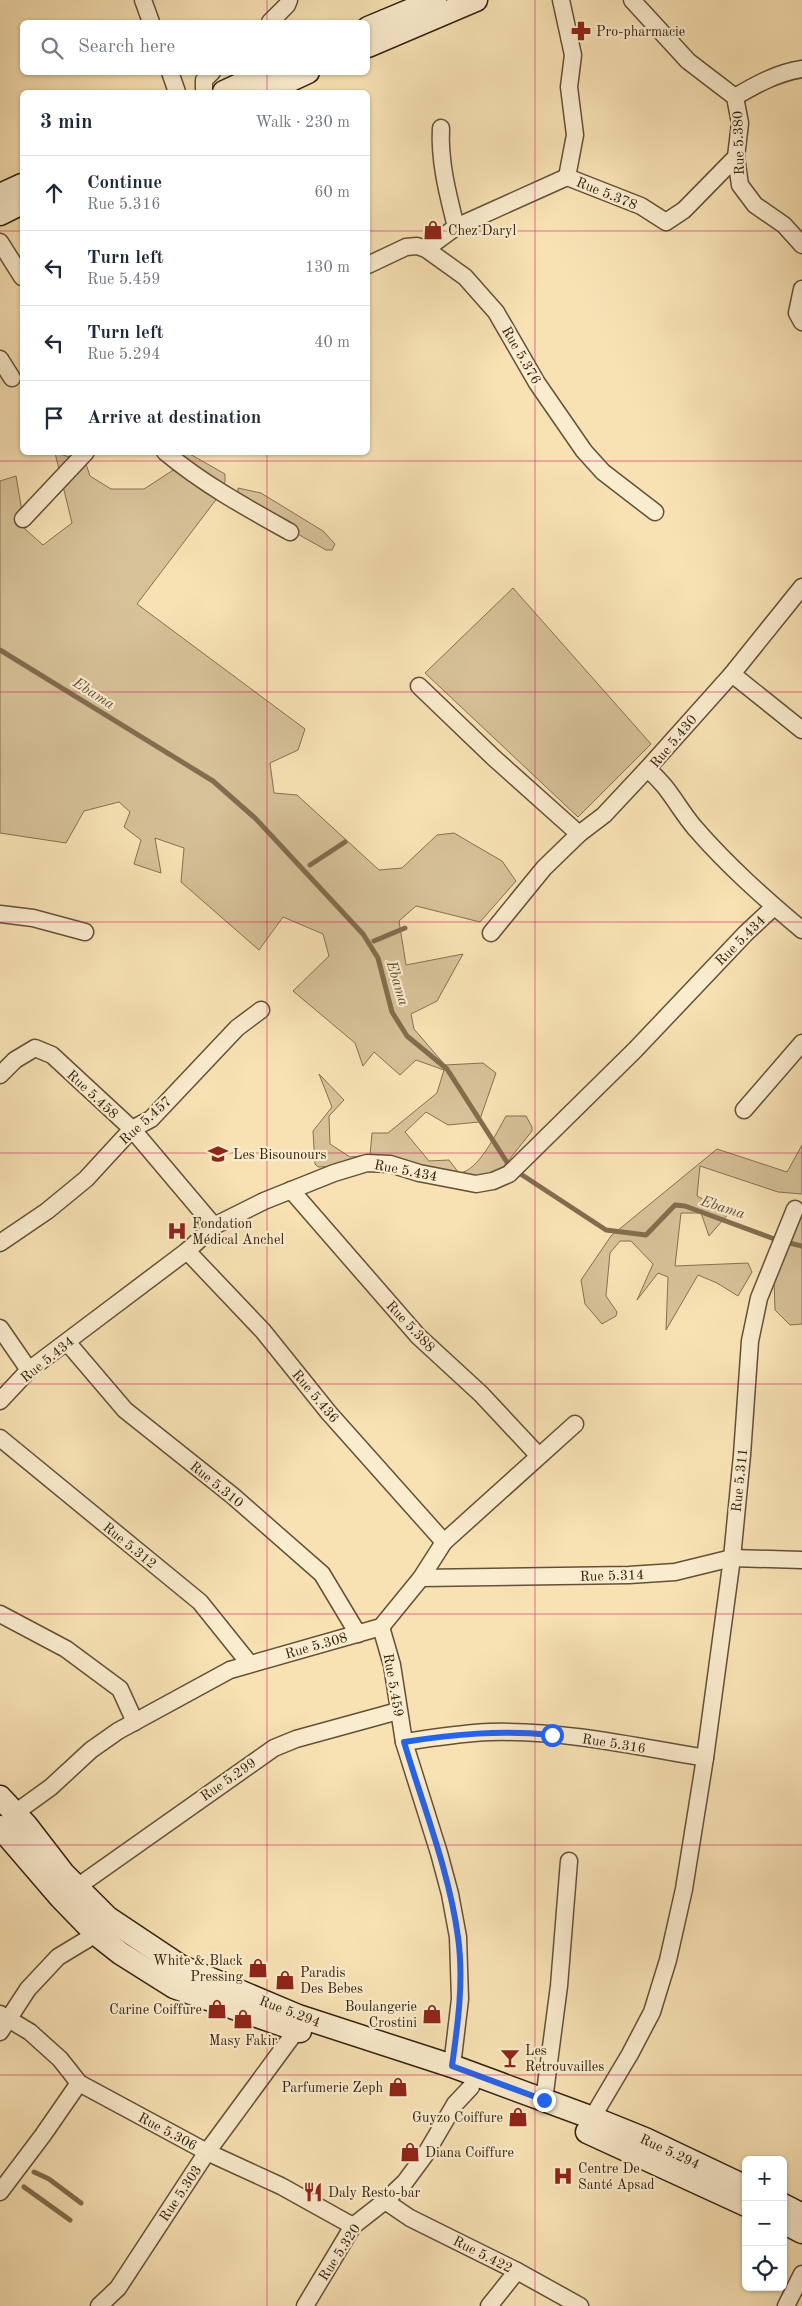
<!DOCTYPE html>
<meta charset="utf-8">
<style>
:root{--surface:#fff;--page:#f6f6f7;--text:#1f2937;--muted:#747a83;--line:#e0e1e3}
body{margin:0;font-family:"Old Standard TT",serif;background:var(--page);color:var(--text)}
.controls{position:absolute;right:15px;bottom:15px;display:grid;overflow:hidden;border-radius:8px;box-shadow:0 1px 4px #0004}
.controls button{width:45px;height:45px;display:grid;place-items:center;padding:0;border:0;border-bottom:1px solid var(--line);background:var(--surface);color:var(--text);font:25px sans-serif}
.stop{position:absolute;width:15px;height:15px;margin:-11px;border:4px solid #2563eb;border-radius:50%;background:#fff}
.stop.end{background:#2563eb;border-color:#fff;box-shadow:0 1px 5px #0008}
.list{margin:0;padding:0;list-style:none}
h2{display:flex;justify-content:space-between;align-items:center;height:65px;margin:0;padding:0 20px;font-size:21px}
h2 small{font-size:16px;font-weight:400;color:var(--muted)}
.list li{display:grid;grid-template-columns:32px 1fr auto;gap:15px;align-items:center;box-sizing:border-box;height:75px;padding:0 20px;border-top:1px solid var(--line)}
.list b{display:block;font-size:19px;white-space:nowrap}
.list p{margin:0;font-size:16px;white-space:nowrap;color:var(--muted)}
.list em{font-size:16px;font-style:normal;color:var(--muted)}
.icon{flex:none;width:28px;height:28px;fill:none;stroke:currentColor;stroke-width:2;stroke-linecap:round;stroke-linejoin:round}
.map{position:relative;flex:none;width:802px;height:2306px;overflow:hidden}
.search{position:absolute;background:var(--surface);box-shadow:0 1px 4px #0004;left:20px;top:20px;width:350px;height:55px;display:flex;align-items:center;gap:12px;box-sizing:border-box;padding:0 18px;border-radius:8px;color:var(--muted);font-size:19px}
.panel{position:absolute;background:var(--surface);box-shadow:0 1px 4px #0004;left:20px;top:90px;width:350px;height:365px;border-radius:8px}
.map>svg:first-child{display:block}
.green{fill:#d7c198;stroke:#857052}
.lines{fill:none;stroke-linecap:round;stroke-linejoin:round}
.stream{stroke:#816d4f;stroke-width:5}
.street-casing{stroke:#645037;stroke-width:19}
.secondary-casing{stroke:#33200d;stroke-width:25}
.street{stroke:#faecce;stroke-width:16}
.secondary{stroke:#faecce;stroke-width:22}
.route{stroke:#2563eb;stroke-width:6}
.grid{fill:none;stroke:#c2185b;stroke-width:1;stroke-opacity:0.55}
.labels{text-anchor:middle;stroke-width:4.5;stroke-linejoin:round;paint-order:stroke}
.poi-label{font-size:14px;fill:#33200d;stroke:#faecce;text-anchor:start}
.street-label{font-size:14px;fill:#33200d;stroke:#faecce}
.water-label{font-size:15px;font-style:italic;fill:#604d34;stroke:#faecce}
</style>
<div class="map">
<svg width="802" height="2306" viewBox="0 0 802 2306">
<rect width="100%" height="100%" fill="#f8e2b4"/>
<filter id="stains"><feTurbulence type="fractalNoise" baseFrequency=".004" numOctaves="4"/><feColorMatrix values="0 0 0 0 .2 0 0 0 0 .09 0 0 0 0 .02 0 0 0 .5 -.17"/></filter>
<radialGradient id="worn" r=".72"><stop offset=".6" stop-color="#630" stop-opacity="0"/><stop offset="1" stop-color="#630" stop-opacity=".3"/></radialGradient>
<!-- green -->
<g class="green">
<path d="M55,453L85,461L90,476L111,489H144L178,467L218,497L137,604L305,729L298,750L270,763L274,793L297,795L379,870L402,868L437,835L454,833L502,861L516,881L480,922L416,906L399,921L406,965L463,954L437,1001L411,1014L414,1029L445,1065L483,1063L496,1073L479,1122L448,1125L426,1112L405,1132L429,1161L449,1160L459,1173C478,1172 497,1132 506,1116H526L532,1127V1131L504,1166L492,1176L463,1189L377,1164L318,1167L315,1164L313,1131L332,1107L319,1074L344,1100L329,1116L330,1144L350,1157L370,1155L372,1133H388L437,1093L444,1070L416,1060L400,1075L374,1052L363,1066L355,1043L293,991L329,956L323,934L283,917L259,950L181,882L184,848L155,838L161,873L134,864L141,840L124,827L130,812L119,802L84,811L66,843L0,833V481L16,476L25,529L43,545L72,523Z"/>
<polygon points="174,453 188,453 225,474 225,482 219,486"/>
<polygon points="238,488 261,493 323,531 335,544 332,550 326,550 241,502 238,497"/>
<polygon points="513,588 651,744 578,817 425,673"/>
<polygon points="802,1145 802,1194 778,1192 700,1166 697,1196 729,1213 709,1236 701,1213 681,1213 675,1266 748,1263 752,1272 738,1296 717,1283 698,1275 666,1330 668,1277 658,1273 637,1300 653,1264 631,1241 620,1241 610,1253 606,1296 617,1312 616,1316 602,1324 585,1304 581,1280 611,1236 717,1149 787,1172"/>
<polygon points="802,1216 802,1324 790,1325 775,1310 774,1279"/>
</g>
<g class="lines">
<!-- stream -->
<g class="stream">
<polyline points="0,650 213,781 255,818 363,934 378,958 392,1012 407,1036 447,1069 510,1167 606,1230 646,1235 675,1205 685,1206 777,1240 802,1246"/>
<polyline points="310,865 345,842"/>
<polyline points="374,941 405,928"/>
<polyline points="34,2172 49,2179 81,2203"/>
<polyline points="24,2187 70,2220"/>
</g>
<defs>
<g id="street">
<polyline points="143,0 151,22"/>
<polyline points="561,0 573,55 569,87 575,135 567,177 641,206 666,222 684,210 736,157"/>
<polyline points="632,0 688,61 735,97 740,123 736,157 740,185 755,205 784,225 802,245"/>
<polyline points="270,22 287,5 289,0"/>
<polyline points="170,72 177,92"/>
<polyline points="204,92 204,80 212,72"/>
<path d="M735,97C757,84 777,73 802,69"/>
<path d="M441,128C439,161 448,195 456,227"/>
<polyline points="0,242 22,277"/>
<polyline points="426,249 456,227 567,177"/>
<polyline points="368,265 406,247 417,246 426,249 465,277 496,312 537,383 584,451 603,472 655,512"/>
<polyline points="802,289 797,313 802,322"/>
<polyline points="0,359 12,378"/>
<path d="M165,452C203,484 247,508 290,532"/>
<polyline points="23,519 86,452"/>
<path d="M802,587L732,674L647,769C669,786 677,807 695,828C728,866 763,897 802,930"/>
<polyline points="732,674 802,730"/>
<polyline points="419,686 494,758 579,834"/>
<polyline points="0,914 33,918 85,932"/>
<polyline points="491,933 544,868 579,834 604,815 647,769"/>
<polyline points="0,1075 15,1060 35,1048 52,1055 132,1129 214,1226"/>
<polyline points="744,1110 802,1043"/>
<polyline points="291,1190 418,1336 481,1394 538,1455"/>
<polyline points="0,1243 47,1211 86,1179 132,1129 151,1119 237,1028 261,1010"/>
<polyline points="187,1251 263,1331 329,1413 444,1542"/>
<polyline points="0,1328 29,1370"/>
<polyline points="67,1342 125,1410 233,1496 322,1574 358,1634"/>
<polyline points="0,1401 29,1370 187,1251 214,1226 264,1201 334,1173 367,1163 390,1164 419,1173 476,1184 493,1181 509,1174 635,1050 746,933 774,907"/>
<polyline points="0,1438 200,1602 249,1663"/>
<polyline points="421,1578 629,1575 675,1572 732,1558 802,1560"/>
<polyline points="0,1614 66,1649 120,1689 135,1722"/>
<polyline points="381,1627 392,1665 404,1742 439,1853 450,1894 458,1937 460,1999 452,2066"/>
<path d="M404,1742C432,1738 461,1733 490,1732C562,1730 634,1746 705,1758"/>
<polyline points="15,1813 51,1787 91,1750 118,1731 230,1670 381,1627 421,1578 444,1542 575,1424"/>
<polyline points="77,1887 274,1748 296,1739 398,1711"/>
<polyline points="0,2014 30,2032 60,2059 79,2083 207,2152 281,2186 353,2226"/>
<polyline points="0,2032 28,1989 58,1957 96,1934"/>
<polyline points="544,2100 559,1986 569,1861"/>
<polyline points="592,2118 630,2054 652,2012 668,1960 684,1889 705,1758 732,1558 742,1455 750,1341 759,1298 795,1209"/>
<polyline points="0,2192 43,2135 79,2083"/>
<polyline points="385,2201 410,2218 517,2271 580,2306"/>
<polyline points="99,2306 118,2288 207,2152 296,2031"/>
<polyline points="305,2306 353,2226 385,2201 405,2182 425,2155 455,2104 471,2087"/>
<polyline points="489,2306 517,2271"/>
<polyline points="786,2306 802,2274"/>
</g>
<g id="secondary">
<polyline points="368,28 435,0"/>
<polyline points="368,46 476,0"/>
<polyline points="224,92 267,72"/>
<polyline points="265,92 308,72"/>
<polyline points="0,195 22,185"/>
<polyline points="0,214 22,203"/>
<polyline points="0,1797 26,1825 63,1873 108,1918 180,1966 298,2016 452,2066 598,2120 645,2139 746,2187"/>
<polyline points="0,1827 61,1898 96,1934 120,1953 174,1987 300,2031"/>
<polyline points="587,2132 746,2205"/>
<polyline points="783,2205 802,2215"/>
<polyline points="783,2222 802,2232"/>
</g>
</defs>
<!-- street casing -->
<use href="#street" class="street-casing"/>
<!-- secondary casing -->
<use href="#secondary" class="secondary-casing"/>
<!-- street -->
<use href="#street" class="street"/>
<!-- secondary -->
<use href="#secondary" class="secondary"/>
</g>
<g class="lines">
<!-- route -->
<path class="route" d="M544,2100L452,2066C458,2023 464,1980 458,1937C449,1870 423,1806 404,1742C455,1734 500,1730 552,1735"/>
</g>
<!-- grid -->
<path class="grid" d="M267,0V22M535,0V2306M267,72V92M0,231H22M368,231H802M267,452V2306M0,461H802M0,692H802M0,922H802M0,1153H802M0,1384H802M0,1614H802M0,1845H802M0,2075H802"/>
<!-- icons -->
<defs>
<symbol id="pharmacy-bare" viewBox="-9 -9 18 18"><path d="M-2-6h4v4h4v4h-4v4h-4v-4h-4v-4h4Z" fill="#8f2418" stroke="#faecce" stroke-width="2.5" paint-order="stroke"/></symbol>
<symbol id="shop-bare" viewBox="-9 -9 18 18"><path d="M-5-2.5h2.3a2.7 3.5 0 0 1 5.4 0H5L5.5 6h-11ZM-1.5-2.5h3a1.5 2.3 0 0 0-3 0Z" fill="#8f2418" stroke="#faecce" stroke-width="2.5" paint-order="stroke"/></symbol>
<symbol id="school-bare" viewBox="-9 -9 18 18"><path d="M0-5L7-2L0 1L-7-2ZM-4 1L0 2.5L4 1V4Q0 6-4 4Z" fill="#8f2418" stroke="#faecce" stroke-width="2.5" paint-order="stroke"/></symbol>
<symbol id="hospital-bare" viewBox="-9 -9 18 18"><path d="M-5-5h3v3.5h4V-5h3V5h-3V1.5h-4V5h-3Z" fill="#8f2418" stroke="#faecce" stroke-width="2.5" paint-order="stroke"/></symbol>
<symbol id="bar-bare" viewBox="-9 -9 18 18"><path d="M-6-5H6L.8 .8V4.5H3.5V6h-7V4.5H-.8V.8Z" fill="#8f2418" stroke="#faecce" stroke-width="2.5" paint-order="stroke"/></symbol>
<symbol id="restaurant-bare" viewBox="-9 -9 18 18"><path d="M-5-6h1v4h1v-4h1v4h1v-4h1v5L-1.5 .5V6h-2V.5L-5-1ZM5-6V6H3V1.5H1.5Q1.5-4 5-6Z" fill="#8f2418" stroke="#faecce" stroke-width="2.5" paint-order="stroke"/></symbol>
</defs>
<g fill-rule="evenodd">
<use href="#pharmacy-bare" x="567" y="17" width="28" height="28"/>
<use href="#shop-bare" x="419" y="216" width="28" height="28"/>
<use href="#school-bare" x="204" y="1140" width="28" height="28"/>
<use href="#hospital-bare" x="163" y="1217" width="28" height="28"/>
<use href="#shop-bare" x="244" y="1954" width="28" height="28"/>
<use href="#shop-bare" x="271" y="1966" width="28" height="28"/>
<use href="#shop-bare" x="203" y="1995" width="28" height="28"/>
<use href="#shop-bare" x="418" y="2000" width="28" height="28"/>
<use href="#shop-bare" x="229" y="2005" width="28" height="28"/>
<use href="#bar-bare" x="496" y="2044" width="28" height="28"/>
<use href="#shop-bare" x="384" y="2073" width="28" height="28"/>
<use href="#shop-bare" x="504" y="2103" width="28" height="28"/>
<use href="#shop-bare" x="396" y="2138" width="28" height="28"/>
<use href="#hospital-bare" x="549" y="2162" width="28" height="28"/>
<use href="#restaurant-bare" x="299" y="2178" width="28" height="28"/>
</g>
<g class="labels">
<!-- poi labels -->
<g class="poi-label">
<text x="596" y="36">Pro-pharmacie</text>
<text x="448" y="235">Chez Daryl</text>
<text x="233" y="1159">Les Bisounours</text>
<text x="192" y="1228">Fondation<tspan x="192" dy="16">Médical Anchel</tspan></text>
<text x="243" y="1965" text-anchor="end">White &amp; Black<tspan x="243" dy="16">Pressing</tspan></text>
<text x="300" y="1977">Paradis<tspan x="300" dy="16">Des Bebes</tspan></text>
<text x="417" y="2011" text-anchor="end">Boulangerie<tspan x="417" dy="16">Crostini</tspan></text>
<text x="202" y="2014" text-anchor="end">Carine Coiffure</text>
<text x="243" y="2045" text-anchor="middle">Masy Fakir</text>
<text x="525" y="2055">Les<tspan x="525" dy="16">Retrouvailles</tspan></text>
<text x="383" y="2092" text-anchor="end">Parfumerie Zeph</text>
<text x="503" y="2122" text-anchor="end">Guyzo Coiffure</text>
<text x="425" y="2157">Diana Coiffure</text>
<text x="578" y="2173">Centre De<tspan x="578" dy="16">Santé Apsad</tspan></text>
<text x="328" y="2197">Daly Resto-bar</text>
</g>
<!-- street labels -->
<g class="street-label">
<text transform="translate(738 143) rotate(-92)" y="5">Rue 5.380</text>
<text transform="translate(607 193) rotate(22)" y="5">Rue 5.378</text>
<text transform="translate(522 355) rotate(60)" y="5">Rue 5.376</text>
<text transform="translate(673 741) rotate(-50)" y="5">Rue 5.430</text>
<text transform="translate(740 940) rotate(-45)" y="5">Rue 5.434</text>
<text transform="translate(93 1094) rotate(43)" y="5">Rue 5.458</text>
<text transform="translate(145 1120) rotate(-42)" y="5">Rue 5.457</text>
<text transform="translate(406 1170) rotate(11)" y="5">Rue 5.434</text>
<text transform="translate(411 1326) rotate(47)" y="5">Rue 5.388</text>
<text transform="translate(47 1359) rotate(-39)" y="5">Rue 5.434</text>
<text transform="translate(316 1396) rotate(50)" y="5">Rue 5.436</text>
<text transform="translate(739 1480) rotate(-84)" y="5">Rue 5.311</text>
<text transform="translate(217 1484) rotate(39)" y="5">Rue 5.310</text>
<text transform="translate(130 1545) rotate(39)" y="5">Rue 5.312</text>
<text transform="translate(612 1575) rotate(-2)" y="5">Rue 5.314</text>
<text transform="translate(316 1645) rotate(-16)" y="5">Rue 5.308</text>
<text transform="translate(394 1685) rotate(80)" y="5">Rue 5.459</text>
<text transform="translate(614 1743) rotate(9)" y="5">Rue 5.316</text>
<text transform="translate(228 1779) rotate(-35)" y="5">Rue 5.299</text>
<text transform="translate(290 2011) rotate(21)" y="5">Rue 5.294</text>
<text transform="translate(168 2131) rotate(28)" y="5">Rue 5.306</text>
<text transform="translate(670 2151) rotate(25)" y="5">Rue 5.294</text>
<text transform="translate(180 2193) rotate(-56)" y="5">Rue 5.303</text>
<text transform="translate(339 2252) rotate(-57)" y="5">Rue 5.320</text>
<text transform="translate(483 2254) rotate(27)" y="5">Rue 5.422</text>
</g>
<!-- water labels -->
<g class="water-label">
<text transform="translate(94 693) rotate(32)" y="5">Ebama</text>
<text transform="translate(398 983) rotate(73)" y="5">Ebama</text>
<text transform="translate(723 1207) rotate(18)" y="5">Ebama</text>
</g>
</g>
<rect width="100%" height="100%" filter="url(#stains)"/>
<rect width="100%" height="100%" fill="url(#worn)"/>
</svg>
<div class="controls">
<button>+</button>
<button>−</button>
<button><svg class="icon" aria-label="locate" viewBox="0 0 24 24"><circle cx="12" cy="12" r="6"/><path d="M12 2v4M12 18v4M2 12h4M18 12h4"/></svg></button>
</div>
<div class="stop" style="left:552px;top:1735px"></div>
<div class="stop end" style="left:544px;top:2100px"></div>
<div class="search"><svg class="icon" aria-label="search" viewBox="0 0 24 24"><circle cx="10" cy="10" r="6"/><path d="M15 15l6 6"/></svg>Search here</div>
<section class="panel">
<h2>3 min<small>Walk · 230 m</small></h2>
<ul class="list">
<li><svg class="icon" aria-label="ahead" viewBox="0 0 24 24"><path d="M12 20V5M6 11l6-6 6 6"/></svg><div><b>Continue</b><p>Rue 5.316</p></div><em>60 m</em></li>
<li><svg class="icon" aria-label="left" viewBox="0 0 24 24"><path d="M17 20v-9H6M10 6l-5 5 5 5"/></svg><div><b>Turn left</b><p>Rue 5.459</p></div><em>130 m</em></li>
<li><svg class="icon" aria-label="left" viewBox="0 0 24 24"><path d="M17 20v-9H6M10 6l-5 5 5 5"/></svg><div><b>Turn left</b><p>Rue 5.294</p></div><em>40 m</em></li>
<li><svg class="icon" aria-label="arrive" viewBox="0 0 24 24"><path d="M6 21V4h12l-3 4 3 4H6"/></svg><div><b>Arrive at destination</b></div></li>
</ul>
</section>
</div>
